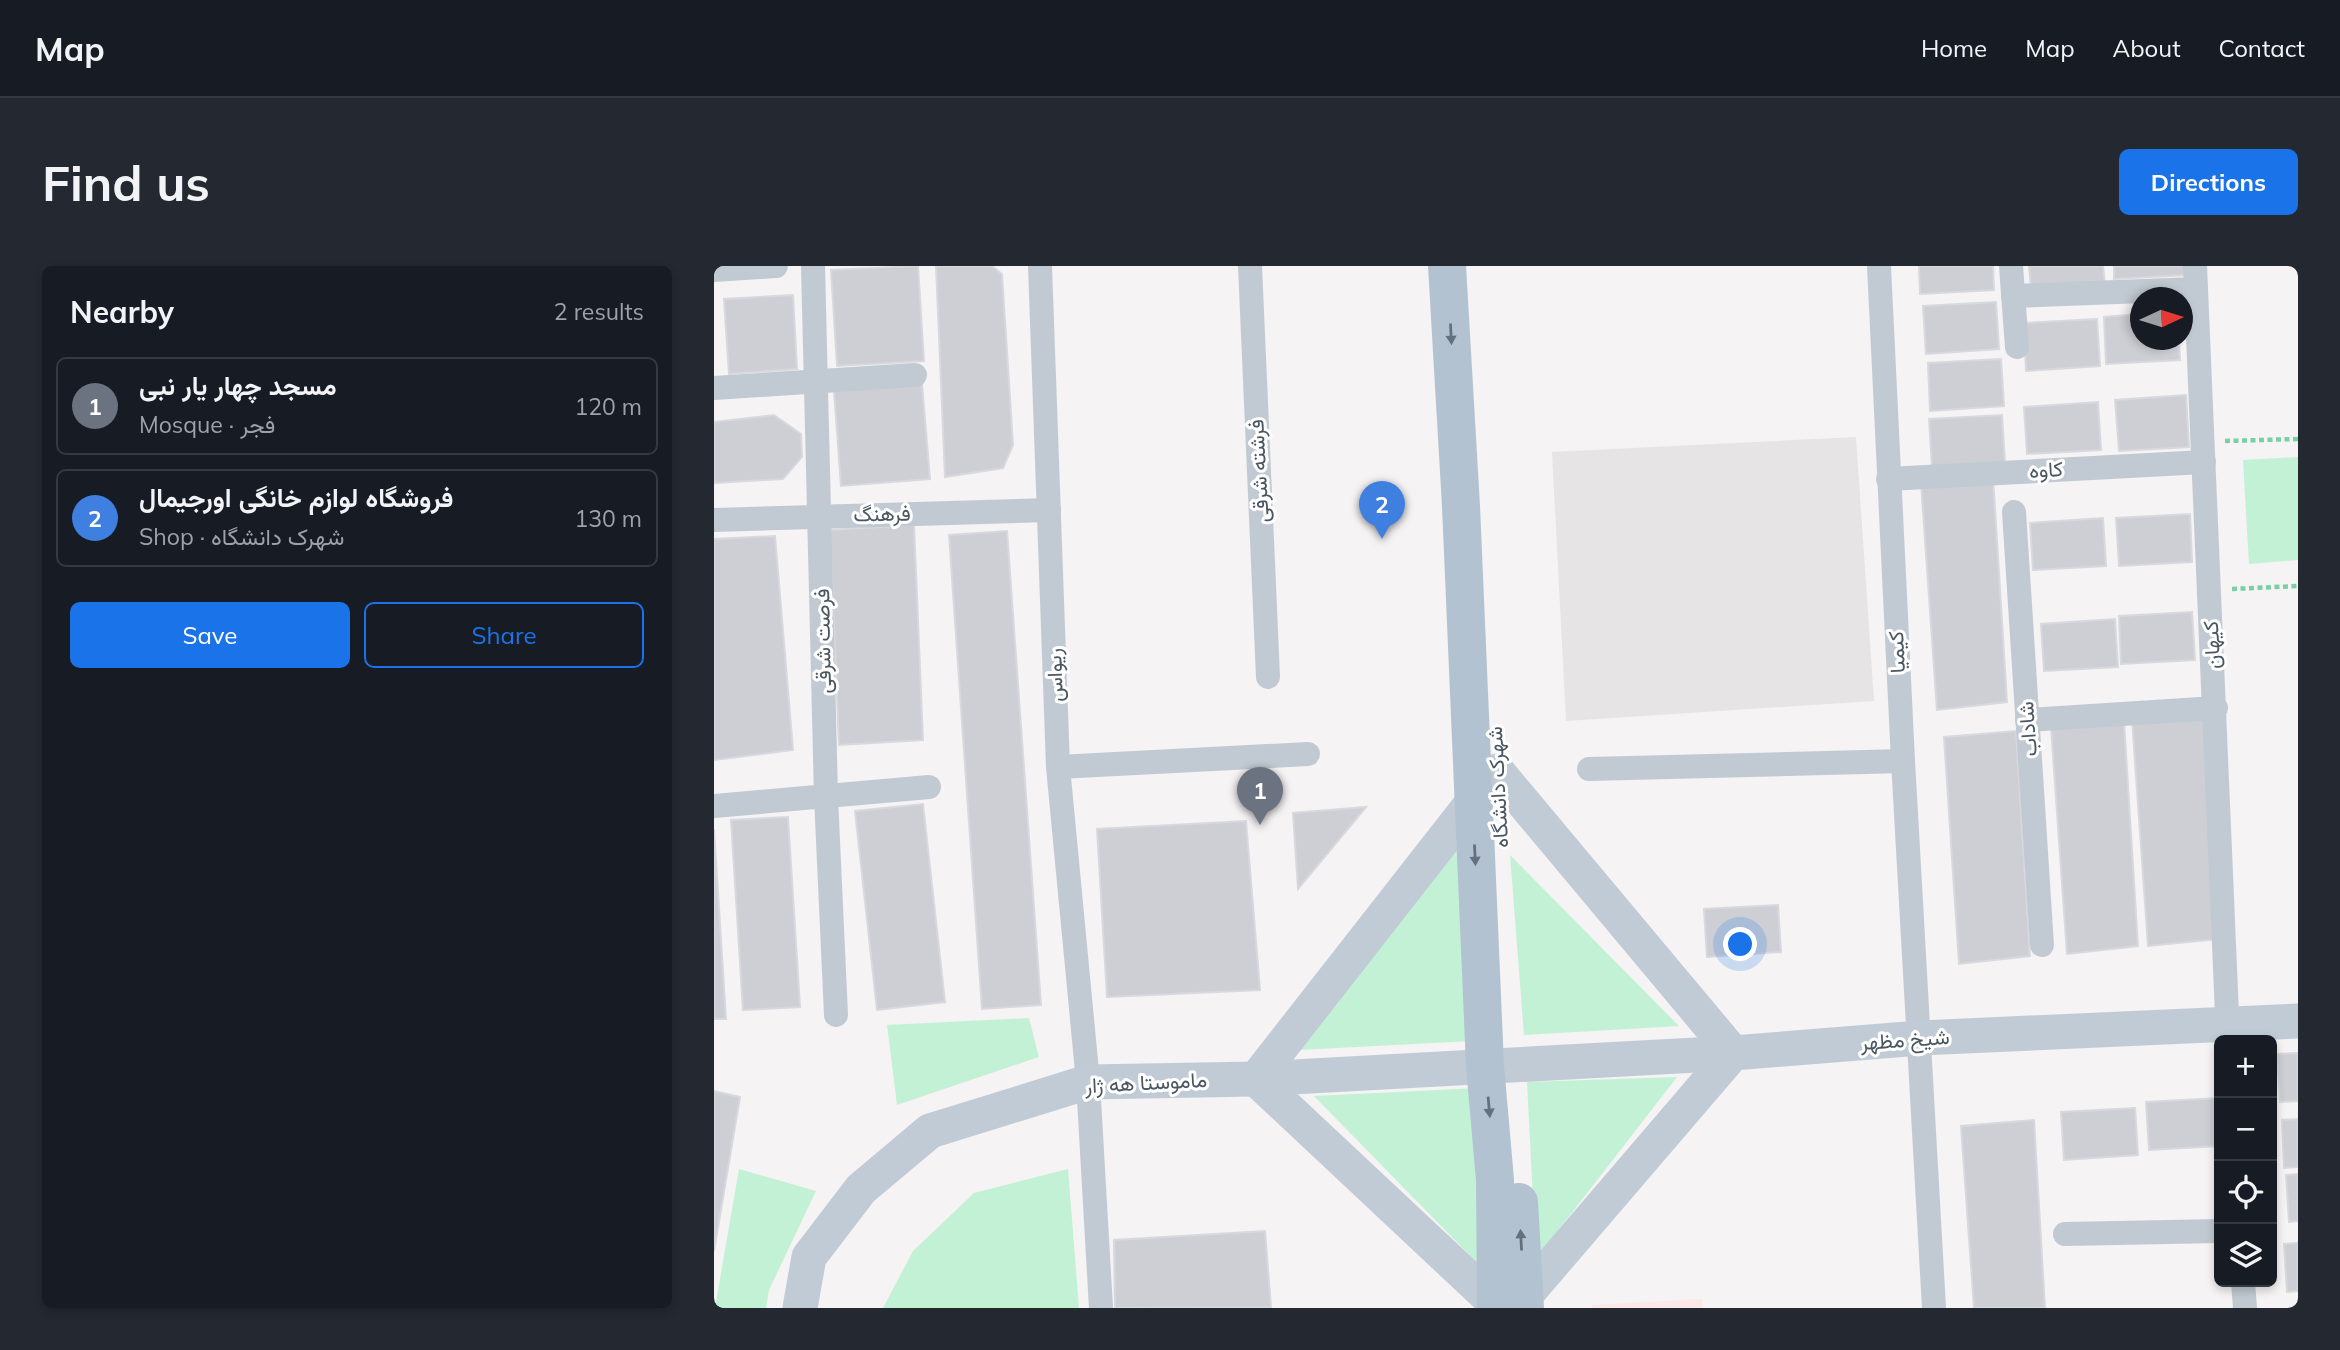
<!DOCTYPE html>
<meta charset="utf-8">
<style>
:root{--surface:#171b24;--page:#242831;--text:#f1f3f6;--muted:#9ea1a6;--line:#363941;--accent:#1a73e8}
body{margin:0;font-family:Mulish,Vazirmatn,sans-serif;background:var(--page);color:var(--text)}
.controls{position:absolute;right:21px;bottom:21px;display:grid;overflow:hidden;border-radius:10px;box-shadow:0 4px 10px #0003}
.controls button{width:63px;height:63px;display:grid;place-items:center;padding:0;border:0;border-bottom:2px solid var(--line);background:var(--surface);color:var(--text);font:35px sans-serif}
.compass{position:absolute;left:1416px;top:21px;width:63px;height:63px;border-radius:50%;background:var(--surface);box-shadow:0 4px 10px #0003;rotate:86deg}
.you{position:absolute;left:1027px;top:679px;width:24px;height:24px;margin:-18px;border:5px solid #fff;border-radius:50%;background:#1a73e8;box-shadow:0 0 0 10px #1a73e833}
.badge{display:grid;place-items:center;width:46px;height:46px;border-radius:50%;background:var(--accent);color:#fff;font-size:23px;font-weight:700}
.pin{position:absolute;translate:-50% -58px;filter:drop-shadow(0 2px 4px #0008)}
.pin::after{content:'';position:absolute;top:37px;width:24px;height:21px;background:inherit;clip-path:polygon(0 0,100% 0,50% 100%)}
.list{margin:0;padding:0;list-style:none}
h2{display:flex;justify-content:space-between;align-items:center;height:91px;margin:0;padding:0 28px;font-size:30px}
h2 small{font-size:23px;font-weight:400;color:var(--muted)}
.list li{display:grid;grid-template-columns:46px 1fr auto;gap:21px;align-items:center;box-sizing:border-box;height:98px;margin:0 14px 14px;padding:0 14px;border:2px solid var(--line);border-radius:10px}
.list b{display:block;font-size:26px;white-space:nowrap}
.list p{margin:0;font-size:23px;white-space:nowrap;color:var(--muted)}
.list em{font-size:23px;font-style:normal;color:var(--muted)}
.actions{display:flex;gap:14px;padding:21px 28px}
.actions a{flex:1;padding:16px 0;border:2px solid var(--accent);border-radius:10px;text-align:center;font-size:24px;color:var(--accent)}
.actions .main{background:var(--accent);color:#fff}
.icon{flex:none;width:38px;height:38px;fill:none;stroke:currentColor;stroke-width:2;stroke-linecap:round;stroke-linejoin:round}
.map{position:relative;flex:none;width:1584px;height:1042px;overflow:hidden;border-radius:10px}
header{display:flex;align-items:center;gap:42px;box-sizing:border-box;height:98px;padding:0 35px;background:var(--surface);border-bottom:2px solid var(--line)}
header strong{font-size:33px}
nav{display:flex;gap:38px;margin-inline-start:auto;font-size:24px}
.intro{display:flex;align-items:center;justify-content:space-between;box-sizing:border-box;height:168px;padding:0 42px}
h1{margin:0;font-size:49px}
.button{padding:18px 32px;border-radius:10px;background:var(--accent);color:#fff;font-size:24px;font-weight:700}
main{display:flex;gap:42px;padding:0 42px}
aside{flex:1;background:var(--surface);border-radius:10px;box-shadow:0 4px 10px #0003}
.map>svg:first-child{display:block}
.education{fill:#e6e4e5}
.medical{fill:#fce8e6}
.green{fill:#c3f1d5}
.building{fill:#cdcfd5;stroke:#d7d9de;stroke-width:2}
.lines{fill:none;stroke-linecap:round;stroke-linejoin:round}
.path{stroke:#7ad0a6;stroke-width:4.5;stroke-dasharray:5 3.5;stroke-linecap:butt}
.street{stroke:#c1cad2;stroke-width:24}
.secondary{stroke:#c1cbd6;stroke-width:35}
.primary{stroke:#b3c2d1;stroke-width:38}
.oneway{fill:#64717d}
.labels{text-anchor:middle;stroke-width:6;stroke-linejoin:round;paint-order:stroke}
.street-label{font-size:21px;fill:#4a5661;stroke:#fff}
</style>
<header>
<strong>Map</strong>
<nav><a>Home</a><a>Map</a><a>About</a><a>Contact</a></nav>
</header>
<div class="intro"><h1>Find us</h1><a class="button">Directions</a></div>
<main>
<aside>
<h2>Nearby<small>2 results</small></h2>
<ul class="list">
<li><span class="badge" style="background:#6b7280">1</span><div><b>مسجد چهار یار نبی</b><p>Mosque · فجر</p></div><em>120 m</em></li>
<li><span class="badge" style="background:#3f7fe0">2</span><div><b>فروشگاه لوازم خانگی اورجیمال</b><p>Shop · شهرک دانشگاه</p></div><em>130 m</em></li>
</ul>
<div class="actions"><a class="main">Save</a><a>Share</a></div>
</aside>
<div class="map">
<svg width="1584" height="1042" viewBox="0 0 1584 1042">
<rect width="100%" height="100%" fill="#f5f3f3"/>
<!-- education -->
<polygon class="education" points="1142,171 1160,435 852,455 838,186"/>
<!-- medical -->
<polygon class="medical" points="988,1033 989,1042 878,1042 878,1039"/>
<!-- green -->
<g class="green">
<polygon points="1584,191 1584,294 1535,298 1529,194"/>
<polygon points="744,581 757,775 585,784"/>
<polygon points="796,589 965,760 810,769"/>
<polygon points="315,752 325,791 183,839 173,759"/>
<polygon points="963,811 822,993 813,816"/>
<polygon points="764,822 776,1010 600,830"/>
<polygon points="25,903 102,925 55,1024 52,1042 1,1042"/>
<polygon points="354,903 365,1042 169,1042 199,985 260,927"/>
</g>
<!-- building -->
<g class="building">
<polygon points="204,0 210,95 123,100 117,4"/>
<polygon points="222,0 278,0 288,8 299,179 289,202 231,211"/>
<polygon points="1205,0 1279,0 1280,24 1206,28"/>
<polygon points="1315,0 1389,0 1391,18 1317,22"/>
<polygon points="1400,0 1473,0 1474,9 1400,13"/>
<polygon points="79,29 83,103 15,108 10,33"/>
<polygon points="1282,36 1285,83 1212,88 1209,40"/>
<polygon points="1426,48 1426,74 1465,74 1466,94 1392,98 1390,51"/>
<polygon points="1383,53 1386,100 1312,105 1310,57"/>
<polygon points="1287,93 1290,140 1216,145 1214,97"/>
<polygon points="208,118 216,213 127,220 120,125"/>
<polygon points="1472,129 1475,181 1405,185 1401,134"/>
<polygon points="1384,136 1387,184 1313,188 1310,141"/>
<polygon points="60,149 87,168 88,191 69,213 0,217 0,156"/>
<polygon points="1288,149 1291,197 1218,201 1215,153"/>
<polygon points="1279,211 1293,436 1223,444 1207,217"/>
<polygon points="1476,248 1478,296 1405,300 1402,252"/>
<polygon points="1389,252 1392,300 1319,304 1316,257"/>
<polygon points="200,259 209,474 125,479 116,264"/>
<polygon points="293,265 327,739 268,743 235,269"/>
<polygon points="61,270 79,484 0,494 0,273"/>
<polygon points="1478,346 1481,394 1407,398 1405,350"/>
<polygon points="1401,353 1404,401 1330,405 1327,358"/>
<polygon points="1490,448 1504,673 1434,680 1418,453"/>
<polygon points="1410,455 1424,680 1353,688 1337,461"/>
<polygon points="1302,465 1316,690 1245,698 1230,471"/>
<polygon points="209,538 231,736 163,744 141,545"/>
<polygon points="652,541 584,623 579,547"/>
<polygon points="74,551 86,741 29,744 17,554"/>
<polygon points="532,555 546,724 393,731 383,563"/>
<polygon points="0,563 12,753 0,753"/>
<polygon points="1064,639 1067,686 993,691 990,643"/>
<polygon points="1584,787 1584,835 1566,836 1563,788"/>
<polygon points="0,825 26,831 0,985"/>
<polygon points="1505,832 1505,880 1435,884 1432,836"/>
<polygon points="1421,842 1424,889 1350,894 1347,846"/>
<polygon points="1584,853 1584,901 1570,902 1568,854"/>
<polygon points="1320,854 1331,1042 1260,1042 1247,860"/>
<polygon points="1584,908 1584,955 1575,956 1572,909"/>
<polygon points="551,965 557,1041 401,1042 400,974"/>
<polygon points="1584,977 1584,1025 1573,1026 1570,978"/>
</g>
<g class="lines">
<!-- path -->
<g class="path">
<polyline points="1511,175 1584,173"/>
<polyline points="1518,323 1584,320"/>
</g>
<!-- street -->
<g class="street">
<polyline points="99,0 112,531 122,749"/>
<polyline points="326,0 344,501 374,816 387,1042"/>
<polyline points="536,0 554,411"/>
<polyline points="1165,0 1189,495 1220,1042"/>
<polyline points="1297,0 1303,81"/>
<polyline points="1481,0 1514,772"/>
<polyline points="0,4 62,0"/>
<polyline points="1299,30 1482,23"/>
<polyline points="0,122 201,109"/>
<polyline points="1174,213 1490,196"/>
<polyline points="1300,246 1328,679"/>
<polyline points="0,254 335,244"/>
<polyline points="1313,454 1502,442"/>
<polyline points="344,501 594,488"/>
<polyline points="875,503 1189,495"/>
<polyline points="0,540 215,521"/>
<polyline points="1351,968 1505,965"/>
<polyline points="1529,1016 1531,1042"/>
</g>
<!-- secondary -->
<g class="secondary">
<polygon points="783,505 1019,787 810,1031 782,1038 542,813"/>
<polyline points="86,1042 95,991 147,923 216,865 374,816 542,813 1019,787 1206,772 1584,755"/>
</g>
<!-- primary -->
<g class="primary">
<polyline points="733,0 747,240 771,800 781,914 782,1042"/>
<polyline points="805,936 811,1042"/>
</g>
</g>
<!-- one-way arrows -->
<defs><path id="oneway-solid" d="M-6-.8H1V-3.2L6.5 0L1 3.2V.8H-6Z" transform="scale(1.75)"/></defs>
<g class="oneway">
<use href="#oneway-solid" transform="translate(737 68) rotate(87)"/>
<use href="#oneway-solid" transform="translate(761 589) rotate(87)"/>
<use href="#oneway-solid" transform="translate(775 841) rotate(85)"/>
<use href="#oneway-solid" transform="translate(807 974) rotate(-93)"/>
</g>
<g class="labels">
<!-- street labels -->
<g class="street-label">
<text transform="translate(1332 204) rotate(-3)" y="7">کاوه</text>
<text transform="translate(545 205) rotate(-93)" y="7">فرشته شرقی</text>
<text transform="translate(168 248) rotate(-1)" y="7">فرهنگ</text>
<text transform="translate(109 375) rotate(-91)" y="7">فرصت شرقی</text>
<text transform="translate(1498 379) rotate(-93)" y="7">کیهان</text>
<text transform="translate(1183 386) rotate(-93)" y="7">کیمیا</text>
<text transform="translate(341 409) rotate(-92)" y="7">ریواس</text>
<text transform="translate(1314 463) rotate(-94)" y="7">شاداب</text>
<text transform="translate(784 521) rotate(-93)" y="7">شهرک دانشگاه</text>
<text transform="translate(1191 774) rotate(-4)" y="7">شیخ مظهر</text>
<text transform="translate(432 817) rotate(-3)" y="7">ماموستا هه ژار</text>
</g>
</g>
</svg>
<div class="controls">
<button>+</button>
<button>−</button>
<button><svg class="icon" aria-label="locate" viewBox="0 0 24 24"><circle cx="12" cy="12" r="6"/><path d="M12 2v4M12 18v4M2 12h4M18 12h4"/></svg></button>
<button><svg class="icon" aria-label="layers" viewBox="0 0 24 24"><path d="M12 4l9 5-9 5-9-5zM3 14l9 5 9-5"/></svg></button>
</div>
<svg class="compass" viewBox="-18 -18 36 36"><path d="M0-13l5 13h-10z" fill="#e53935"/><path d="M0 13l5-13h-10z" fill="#9ea1a6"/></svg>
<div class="you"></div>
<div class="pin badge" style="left:546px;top:559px;background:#6b7280">1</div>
<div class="pin badge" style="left:668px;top:273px;background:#3f7fe0">2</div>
</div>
</main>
